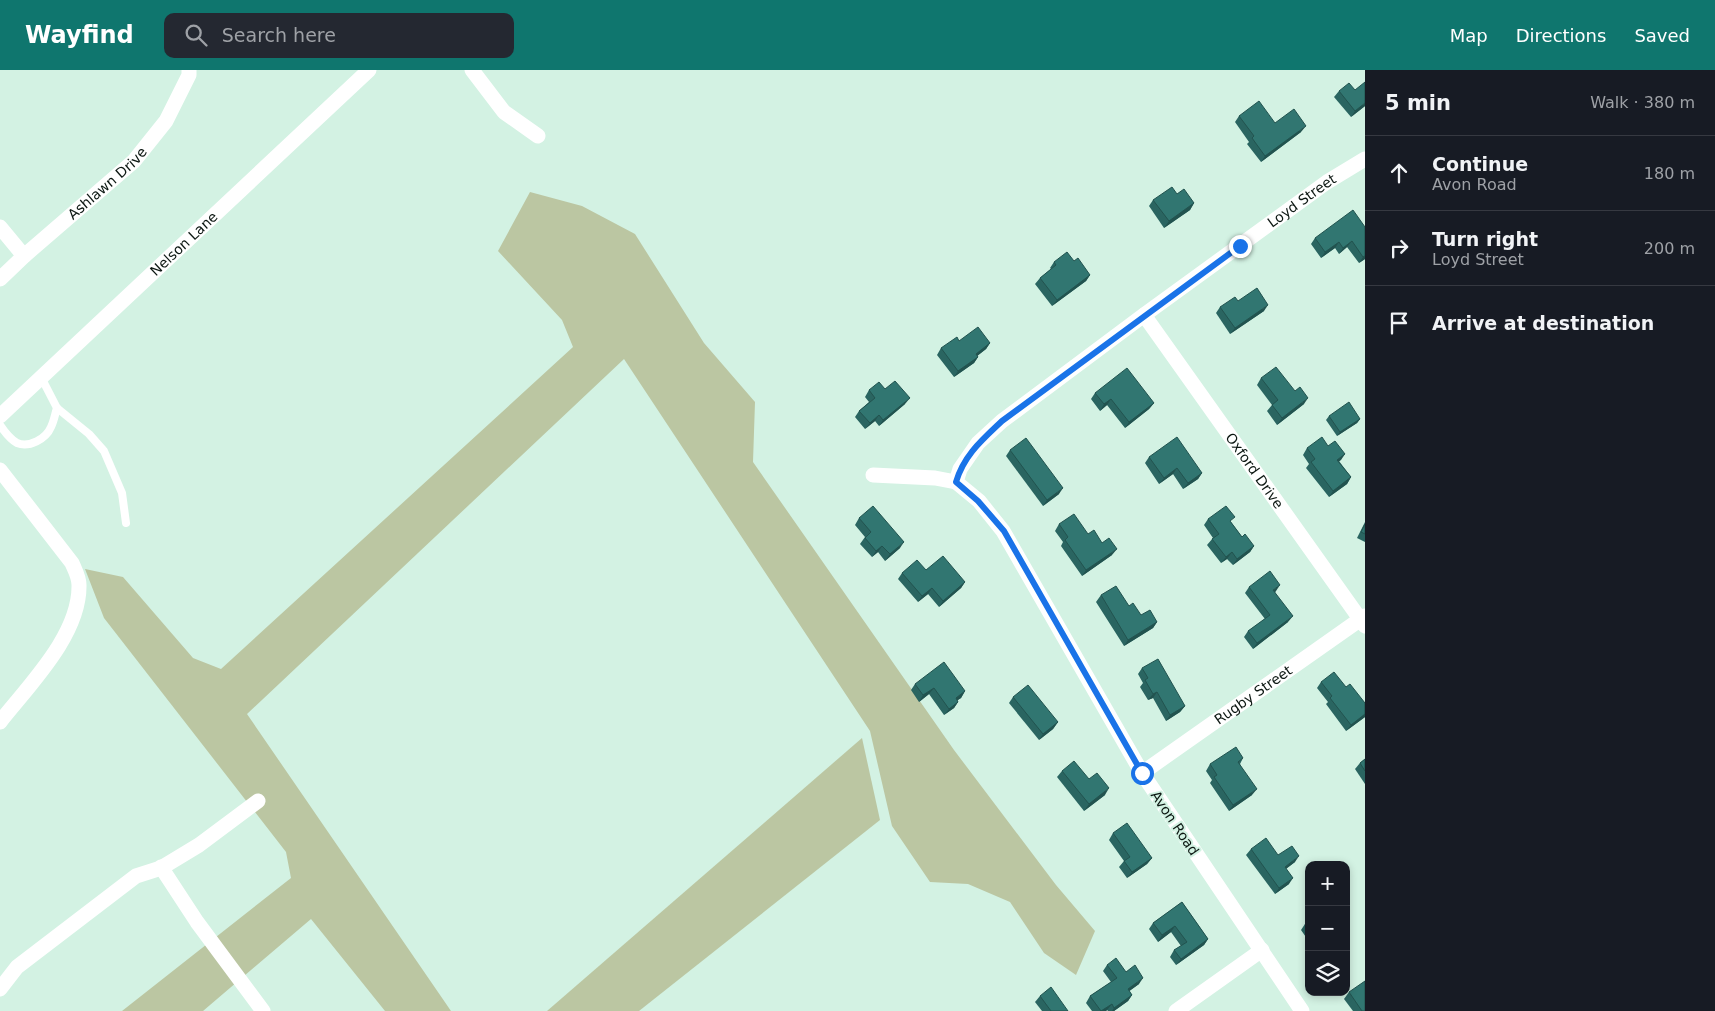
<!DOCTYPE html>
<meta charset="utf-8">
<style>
:root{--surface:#171b24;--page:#242831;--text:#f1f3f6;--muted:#9ea1a6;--line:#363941;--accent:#0f766e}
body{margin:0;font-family:"DejaVu Sans",sans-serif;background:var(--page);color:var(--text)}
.controls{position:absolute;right:15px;bottom:15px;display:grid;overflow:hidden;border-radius:10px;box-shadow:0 2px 8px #0003}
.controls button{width:45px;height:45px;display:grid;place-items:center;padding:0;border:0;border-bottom:1px solid var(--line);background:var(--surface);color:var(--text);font:25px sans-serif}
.stop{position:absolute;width:15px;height:15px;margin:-11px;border:4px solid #1a73e8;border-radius:50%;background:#fff}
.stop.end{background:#1a73e8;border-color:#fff;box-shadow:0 1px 5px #0008}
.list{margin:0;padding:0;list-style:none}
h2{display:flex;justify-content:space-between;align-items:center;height:65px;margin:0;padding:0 20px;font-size:21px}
h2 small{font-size:16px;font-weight:400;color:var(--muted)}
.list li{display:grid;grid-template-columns:32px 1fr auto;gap:15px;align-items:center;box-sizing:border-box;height:75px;padding:0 20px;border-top:1px solid var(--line)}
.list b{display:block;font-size:19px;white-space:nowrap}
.list p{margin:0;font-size:16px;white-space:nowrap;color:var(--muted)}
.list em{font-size:16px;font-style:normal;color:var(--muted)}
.icon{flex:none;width:28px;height:28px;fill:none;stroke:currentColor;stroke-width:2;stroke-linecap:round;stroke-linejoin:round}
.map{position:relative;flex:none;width:1365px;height:941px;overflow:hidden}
header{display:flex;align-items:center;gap:30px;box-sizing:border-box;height:70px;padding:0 25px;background:var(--accent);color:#fff}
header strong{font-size:24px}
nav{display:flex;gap:28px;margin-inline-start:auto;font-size:18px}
.search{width:350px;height:45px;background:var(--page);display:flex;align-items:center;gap:12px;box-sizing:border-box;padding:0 18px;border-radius:10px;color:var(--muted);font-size:19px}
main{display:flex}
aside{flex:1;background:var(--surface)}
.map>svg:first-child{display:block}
.green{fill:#bbc6a2}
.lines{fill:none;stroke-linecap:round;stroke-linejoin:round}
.lane{stroke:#fff;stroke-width:8}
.street{stroke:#fff;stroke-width:15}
.wall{fill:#2a6561}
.shaded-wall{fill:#22534f}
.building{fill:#317671;stroke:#22534f}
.route{stroke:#1a73e8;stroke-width:6}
.labels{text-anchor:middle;stroke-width:4;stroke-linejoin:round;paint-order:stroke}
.street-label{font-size:14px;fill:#0c1712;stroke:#d3f2e3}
</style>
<header>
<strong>Wayfind</strong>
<div class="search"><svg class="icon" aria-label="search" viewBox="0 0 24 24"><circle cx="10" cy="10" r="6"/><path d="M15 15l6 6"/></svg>Search here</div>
<nav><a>Map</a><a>Directions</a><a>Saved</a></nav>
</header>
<main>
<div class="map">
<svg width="1365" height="941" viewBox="0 0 1365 941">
<rect width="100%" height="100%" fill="#d3f2e3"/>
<!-- green -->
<g class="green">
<polygon points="530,122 582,136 635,164 704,273 755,332 753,392 954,680 1056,815 1095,861 1076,905 1044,883 1010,832 968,814 930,812 892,756 870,661 624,289 247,644 451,941 385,941 311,849 203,941 122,941 291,808 286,782 104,548 85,499 123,507 193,588 221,599 573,277 562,250 498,181"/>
<polygon points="862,668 880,750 639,941 547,941"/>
</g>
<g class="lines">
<!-- lane -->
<g class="lane">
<polyline points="41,307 57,338 89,364 104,381 122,423 126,453"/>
<path d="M0,355C4,361 10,369 17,373C29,378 46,369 51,357C54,351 55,344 57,338"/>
</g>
<!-- street -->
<g class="street">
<polyline points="472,0 504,42 538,66"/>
<polyline points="0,157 24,186"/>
<path id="s1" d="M0,209L24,186L134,91L166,51L189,5V0"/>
<path id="s2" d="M1144,245L1365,556"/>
<path id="s3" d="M0,346L369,0"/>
<path d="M0,400L72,493C75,500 79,507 79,515C80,565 29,615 0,652"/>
<polyline points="873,405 935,408 956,412"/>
<path id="s4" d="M1142,703L1365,546"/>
<polyline points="161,797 197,852 263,941"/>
<polyline points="0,919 17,897 136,806 161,798 199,775 258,731"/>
<polyline points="1176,941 1262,880"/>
<path id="s5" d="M1302,941L1142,703L1003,461L979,431L956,412L960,399L978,373L1002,351L1144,245L1327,112L1365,89"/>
</g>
</g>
<!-- wall -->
<g class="wall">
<polygon points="1339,21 1365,36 1351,47 1334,27"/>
<polygon points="1239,46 1275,53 1301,62 1261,92 1247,74 1249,72 1235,52"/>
<polygon points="1177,124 1194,133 1190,140 1164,158 1149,136 1153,130"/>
<polygon points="1365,157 1365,189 1359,193 1347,177 1339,184 1335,178 1321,188 1311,174 1315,168"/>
<polygon points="1074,191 1090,205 1086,211 1052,236 1035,214 1040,208 1051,199 1050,198 1054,192"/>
<polygon points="1238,231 1264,241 1230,264 1216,243 1220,237"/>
<polygon points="959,271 990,273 986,279 977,286 978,287 974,293 954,307 937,285 941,278"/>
<polygon points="1261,308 1304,334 1277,355 1267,341 1272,335 1257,315"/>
<polygon points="885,319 905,334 879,356 875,351 865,359 855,347 859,341 869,332 865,327 869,320"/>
<polygon points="1095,323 1154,333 1149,339 1125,358 1107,335 1100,341 1091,329"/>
<polygon points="1329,346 1360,349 1357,353 1337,366 1326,350"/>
<polygon points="1328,376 1345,384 1339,391 1351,407 1347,414 1329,427 1306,398 1309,394 1303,385 1307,378"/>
<polygon points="1010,380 1059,424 1043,436 1006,386"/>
<polygon points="1149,387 1202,403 1198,409 1183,419 1173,404 1159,414 1145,393"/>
<polygon points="859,448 900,478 885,491 878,482 872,487 860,474 865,467 855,455"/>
<polygon points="1208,449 1231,452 1242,467 1254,476 1250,482 1233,495 1227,489 1221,493 1207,475 1213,468 1204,455"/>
<polygon points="1365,452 1365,472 1357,468"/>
<polygon points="1059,454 1088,464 1102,473 1112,485 1082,506 1061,476 1063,472 1055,461"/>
<polygon points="902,503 965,512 961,518 939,537 928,524 918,532 898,509"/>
<polygon points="1249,517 1276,521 1275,522 1288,552 1253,579 1244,567 1248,561 1265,549 1245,523"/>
<polygon points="1101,525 1129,536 1141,545 1157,552 1153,558 1124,576 1096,532"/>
<polygon points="1142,598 1185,636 1180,642 1166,651 1153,628 1148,630 1140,617 1143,613 1138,604"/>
<polygon points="1321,612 1346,617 1365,633 1365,647 1346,661 1326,634 1328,632 1317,618"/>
<polygon points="915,614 965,621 961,628 957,630 958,632 954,638 944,645 929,624 919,632 911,620"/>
<polygon points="1013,627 1058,652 1053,659 1039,670 1009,633"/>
<polygon points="1243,688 1240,694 1252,725 1229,741 1210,713 1212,710 1206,701 1210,694"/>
<polygon points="1365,689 1365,714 1355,699 1360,693"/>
<polygon points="1062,701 1089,709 1105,725 1084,741 1057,707"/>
<polygon points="1113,763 1152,788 1147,794 1127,808 1119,797 1124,791 1109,770"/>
<polygon points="1251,779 1278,785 1295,792 1286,799 1289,814 1275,824 1246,785"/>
<polygon points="1182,832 1208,869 1204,875 1176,895 1170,887 1174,880 1181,876 1171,862 1158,872 1149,859 1153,853"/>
<polygon points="1309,852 1309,878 1305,873 1308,870 1301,860 1305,854"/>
<polygon points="1107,895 1126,902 1139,914 1129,921 1132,925 1128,931 1114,941 1108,941 1107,940 1106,941 1092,941 1086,933 1090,926 1111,912 1103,901"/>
<polygon points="1349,922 1365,941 1353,941 1344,929"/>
<polygon points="1040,926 1068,941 1042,941 1035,932"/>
</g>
<!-- shaded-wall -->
<g class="shaded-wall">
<polygon points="1365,33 1365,36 1351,47 1355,41"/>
<polygon points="1306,56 1301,62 1261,92 1265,86"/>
<polygon points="1194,133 1190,140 1164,158 1169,151"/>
<polygon points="1352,171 1347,177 1339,184 1343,178"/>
<polygon points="1339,172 1335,178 1321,188 1325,182"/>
<polygon points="1365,186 1365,189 1359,193 1363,187"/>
<polygon points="1090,205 1086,211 1052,236 1057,230"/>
<polygon points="1268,235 1264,241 1230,264 1235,258"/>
<polygon points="990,273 986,279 972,290 976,284"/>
<polygon points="978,287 974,293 954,307 958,301"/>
<polygon points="910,328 905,334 879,356 883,350"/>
<polygon points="1308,328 1304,334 1277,355 1282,348"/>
<polygon points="1111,329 1107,335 1100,341 1104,334"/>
<polygon points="1154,333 1149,339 1125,358 1129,352"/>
<polygon points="879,345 875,351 865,359 870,353"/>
<polygon points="1360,349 1357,353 1337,366 1340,362"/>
<polygon points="1345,384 1341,390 1333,396 1337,390"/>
<polygon points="1177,398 1173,404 1159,414 1164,408"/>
<polygon points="1202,403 1198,409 1183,419 1188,413"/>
<polygon points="1351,407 1347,414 1329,427 1333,421"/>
<polygon points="1063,418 1059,424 1043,436 1047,430"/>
<polygon points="904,472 900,478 885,491 890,484"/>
<polygon points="882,476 878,482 872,487 876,481"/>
<polygon points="1254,476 1250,482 1233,495 1237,489"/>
<polygon points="1117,479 1112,485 1082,506 1086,500"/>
<polygon points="1232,482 1227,489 1221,493 1226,487"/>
<polygon points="965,512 961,518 939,537 943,531"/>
<polygon points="1280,515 1276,521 1269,527 1273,520"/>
<polygon points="932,518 928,524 918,532 922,526"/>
<polygon points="1293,546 1288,552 1253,579 1257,573"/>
<polygon points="1157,552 1153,558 1124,576 1128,570"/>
<polygon points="934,618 929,624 919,632 923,625"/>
<polygon points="965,621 961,628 951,635 956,628"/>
<polygon points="1157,622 1153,628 1148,630 1153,624"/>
<polygon points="958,632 954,638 944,645 949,639"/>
<polygon points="1185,636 1180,642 1166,651 1170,645"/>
<polygon points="1365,644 1365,647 1346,661 1351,655"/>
<polygon points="1058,652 1053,659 1039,670 1043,664"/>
<polygon points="1109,718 1105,725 1084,741 1089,734"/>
<polygon points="1257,719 1252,725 1229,741 1233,735"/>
<polygon points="1299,786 1295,792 1280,803 1285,797"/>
<polygon points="1152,788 1147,794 1127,808 1132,802"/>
<polygon points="1293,808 1289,814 1275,824 1279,818"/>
<polygon points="1175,856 1171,862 1158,872 1162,865"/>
<polygon points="1208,869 1204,875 1176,895 1181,889"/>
<polygon points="1143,908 1139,914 1124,925 1128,919"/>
<polygon points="1132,925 1128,931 1114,941 1112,941 1114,938"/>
<polygon points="1112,934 1107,940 1106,941 1101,941"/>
</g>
<!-- building -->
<g class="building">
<polygon points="1365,12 1365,33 1355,41 1339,21 1349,13 1355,20"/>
<polygon points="1259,31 1275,53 1294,39 1306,56 1265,86 1252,68 1254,66 1239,46"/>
<polygon points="1172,117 1177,124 1184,119 1194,133 1169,151 1153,130"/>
<polygon points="1353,140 1365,157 1365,186 1363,187 1352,171 1343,178 1339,172 1325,182 1315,168"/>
<polygon points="1067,182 1074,191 1078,188 1090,205 1057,230 1040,208 1056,195 1054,192"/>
<polygon points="1257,218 1268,235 1235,258 1220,237 1235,227 1238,231"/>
<polygon points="978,257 990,273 976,284 978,287 958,301 941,278 957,267 959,271"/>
<polygon points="1276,297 1295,321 1300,317 1308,328 1282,348 1272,335 1278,330 1261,308"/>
<polygon points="1127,298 1154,333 1129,352 1111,329 1104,334 1095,323"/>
<polygon points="895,311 910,328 883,350 879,345 870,353 859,341 875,328 869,320 879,312 885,319"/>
<polygon points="1349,332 1360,349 1340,362 1329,346"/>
<polygon points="1177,367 1202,403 1188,413 1177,398 1164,408 1149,387"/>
<polygon points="1322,367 1328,376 1335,371 1345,384 1337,390 1351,407 1333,421 1311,392 1315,389 1307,378"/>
<polygon points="1026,368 1063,418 1047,430 1010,380"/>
<polygon points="873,436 904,472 890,484 882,476 876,481 865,468 871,462 859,448"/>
<polygon points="1226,436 1235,447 1230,451 1242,467 1245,464 1254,476 1237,489 1232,482 1226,487 1212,469 1219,464 1208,449"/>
<polygon points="1074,444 1088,464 1094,460 1102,473 1109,468 1117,479 1086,500 1065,470 1068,467 1059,454"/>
<polygon points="1365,454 1365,464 1361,462"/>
<polygon points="943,486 965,512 943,531 932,518 922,526 902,503 917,490 926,500"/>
<polygon points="1270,501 1280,515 1273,520 1293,546 1257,573 1248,561 1270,545 1249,517"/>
<polygon points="1116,516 1129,536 1133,533 1141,545 1150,540 1157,552 1128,570 1101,525"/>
<polygon points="1158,589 1185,636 1170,645 1157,622 1153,624 1145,610 1148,608 1142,598"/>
<polygon points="944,592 965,621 956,628 958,632 949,639 934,618 923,625 915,614"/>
<polygon points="1334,602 1346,617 1350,614 1365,633 1365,644 1351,655 1330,628 1332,626 1321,612"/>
<polygon points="1028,615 1058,652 1043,664 1013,627"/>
<polygon points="1236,677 1243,688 1238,692 1257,719 1233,735 1214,707 1217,705 1210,694"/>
<polygon points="1365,689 1365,701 1360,693"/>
<polygon points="1074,691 1089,709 1097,703 1109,718 1089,734 1062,701"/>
<polygon points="1127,753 1152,788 1132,802 1124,791 1130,787 1113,763"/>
<polygon points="1266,768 1278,785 1292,776 1299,786 1285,797 1293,808 1279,818 1251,779"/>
<polygon points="1182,832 1208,869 1181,889 1174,880 1187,872 1175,856 1162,865 1153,853"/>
<polygon points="1309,852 1309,859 1305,854"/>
<polygon points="1116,888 1126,902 1135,895 1143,908 1128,919 1132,925 1114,938 1112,934 1101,941 1090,926 1117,908 1107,895"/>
<polygon points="1365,911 1365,941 1362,941 1349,922"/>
<polygon points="1051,917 1068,941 1051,941 1040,926"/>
</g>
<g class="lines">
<!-- route -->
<path class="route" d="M1142,703L1004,461L978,431L956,412C964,385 982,370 1002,351L1240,176"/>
</g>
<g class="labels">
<!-- street labels -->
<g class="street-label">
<text dy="5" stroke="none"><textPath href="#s1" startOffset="144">Ashlawn Drive</textPath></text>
<text dy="5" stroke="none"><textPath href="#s5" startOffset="1084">Loyd Street</textPath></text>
<text dy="5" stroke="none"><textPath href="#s3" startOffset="252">Nelson Lane</textPath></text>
<text dy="5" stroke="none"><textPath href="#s2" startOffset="191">Oxford Drive</textPath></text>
<text dy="5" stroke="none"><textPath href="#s4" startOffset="136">Rugby Street</textPath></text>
<text transform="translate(1175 753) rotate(56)" y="5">Avon Road</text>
</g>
</g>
</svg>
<div class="controls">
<button>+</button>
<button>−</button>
<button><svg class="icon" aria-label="layers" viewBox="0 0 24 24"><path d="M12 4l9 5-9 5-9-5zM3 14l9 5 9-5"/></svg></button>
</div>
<div class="stop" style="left:1142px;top:703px"></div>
<div class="stop end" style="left:1240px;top:176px"></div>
</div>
<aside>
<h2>5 min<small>Walk · 380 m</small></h2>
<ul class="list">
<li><svg class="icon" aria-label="ahead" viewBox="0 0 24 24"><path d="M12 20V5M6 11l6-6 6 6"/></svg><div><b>Continue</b><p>Avon Road</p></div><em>180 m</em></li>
<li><svg class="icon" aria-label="right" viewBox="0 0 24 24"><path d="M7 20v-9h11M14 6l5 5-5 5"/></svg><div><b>Turn right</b><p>Loyd Street</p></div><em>200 m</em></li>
<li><svg class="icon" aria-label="arrive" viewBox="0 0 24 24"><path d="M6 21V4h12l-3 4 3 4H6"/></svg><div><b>Arrive at destination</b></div></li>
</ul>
</aside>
</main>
